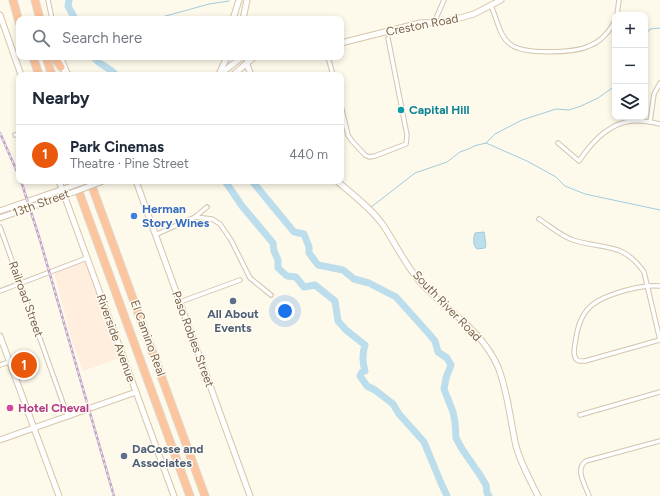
<!DOCTYPE html>
<meta charset="utf-8">
<style>
:root{--surface:#fff;--page:#f6f6f7;--text:#1f2937;--muted:#747a83;--line:#e0e1e3;--accent:#ea580c}
body{margin:0;font-family:Figtree,sans-serif;background:var(--page);color:var(--text)}
.controls{position:absolute;right:12px;top:12px;display:grid;overflow:hidden;border-radius:8px;box-shadow:0 2px 6px #0003}
.controls button{width:36px;height:36px;display:grid;place-items:center;padding:0;border:0;border-bottom:1px solid var(--line);background:var(--surface);color:var(--text);font:20px sans-serif}
.you{position:absolute;left:285px;top:311px;width:14px;height:14px;margin:-10px;border:3px solid #fff;border-radius:50%;background:#1a73e8;box-shadow:0 0 0 6px #1a73e833}
.badge{display:grid;place-items:center;width:26px;height:26px;border-radius:50%;background:var(--accent);color:#fff;font-size:13px;font-weight:700}
.pin{position:absolute;translate:-50% -50%;border:2px solid #fff;box-shadow:0 1px 4px #0006}
.list{margin:0;padding:0;list-style:none}
h2{display:flex;justify-content:space-between;align-items:center;height:52px;margin:0;padding:0 16px;font-size:17px}
h2 small{font-size:13px;font-weight:400;color:var(--muted)}
.list li{display:grid;grid-template-columns:26px 1fr auto;gap:12px;align-items:center;box-sizing:border-box;height:60px;padding:0 16px;border-top:1px solid var(--line)}
.list b{display:block;font-size:15px;white-space:nowrap}
.list p{margin:0;font-size:13px;white-space:nowrap;color:var(--muted)}
.list em{font-size:13px;font-style:normal;color:var(--muted)}
.icon{flex:none;width:22px;height:22px;fill:none;stroke:currentColor;stroke-width:2;stroke-linecap:round;stroke-linejoin:round}
.map{position:relative;flex:none;width:660px;height:496px;overflow:hidden}
.search{position:absolute;background:var(--surface);box-shadow:0 2px 6px #0003;left:16px;top:16px;width:328px;height:44px;display:flex;align-items:center;gap:10px;box-sizing:border-box;padding:0 14px;border-radius:8px;color:var(--muted);font-size:15px}
.panel{position:absolute;background:var(--surface);box-shadow:0 2px 6px #0003;left:16px;top:72px;width:328px;height:112px;border-radius:8px}
.map>svg:first-child{display:block}
.commercial{fill:#ffedde}
.water{fill:#bcddeb;stroke:#a1cbde}
.lines{fill:none;stroke-linecap:round;stroke-linejoin:round}
.stream{stroke:#a1cbde;stroke-width:1}
.river{stroke:#bcddeb;stroke-width:7}
.street-casing{stroke:#d3c4ae;stroke-width:5.5}
.secondary-casing{stroke:#d7c5ab;stroke-width:7}
.highway-casing{stroke:#ddd7d0;stroke-width:9}
.street{stroke:#fff;stroke-width:3.5}
.secondary{stroke:#fff;stroke-width:5}
.highway{stroke:#fdc59d;stroke-width:7}
.rail-casing{stroke:#c0a5cb;stroke-width:2.5}
.rail{stroke:#fffcf3;stroke-width:1;stroke-dasharray:3;stroke-linecap:butt}
.secondary-bridge-casing{stroke:#d7c5ab;stroke-width:7;stroke-linecap:butt}
.secondary-bridge{stroke:#fff;stroke-width:5}
.culture-dot{fill:#0f9aa8;stroke:#fffcf3;stroke-width:1.5}
.shop-dot{fill:#3f7fe0;stroke:#fffcf3;stroke-width:1.5}
.service-dot{fill:#5c6f8a;stroke:#fffcf3;stroke-width:1.5}
.hotel-dot{fill:#d1479c;stroke:#fffcf3;stroke-width:1.5}
.labels{text-anchor:middle;stroke-width:3;stroke-linejoin:round;paint-order:stroke}
.street-label{font-size:12px;fill:#7d644a;stroke:#fffcf3}
.culture-label{font-size:12px;font-weight:bold;fill:#0d838f;stroke:#fffcf3;text-anchor:start}
.shop-label{font-size:12px;font-weight:bold;fill:#366cbe;stroke:#fffcf3;text-anchor:start}
.service-label{font-size:12px;font-weight:bold;fill:#4e5e75;stroke:#fffcf3}
.hotel-label{font-size:12px;font-weight:bold;fill:#b23c85;stroke:#fffcf3;text-anchor:start}
</style>
<div class="map">
<svg width="660" height="496" viewBox="0 0 660 496">
<rect width="100%" height="100%" fill="#fefaeb"/>
<!-- commercial -->
<polygon class="commercial" points="88,260 122,357 83,371 73,344 54,272"/>
<!-- water -->
<path class="water" d="M484,232L486,245L485,248L477,249C473,246 473,238 475,233Z"/>
<g class="lines">
<!-- stream -->
<g class="stream">
<polyline points="155,19 209,4 229,1"/>
<polyline points="645,35 650,29 660,28"/>
<polyline points="486,143 527,161 556,177 565,186 585,194 660,210"/>
<polyline points="370,208 415,173 447,162 460,152 471,148 474,146 486,143 495,134 522,120 556,109 569,110 581,106 598,98 615,86"/>
</g>
<!-- river -->
<g class="river">
<polyline points="69,0 68,6 75,19"/>
<path d="M94,57C98,65 110,67 116,75"/>
<path d="M225,181L242,206L273,243L274,251L278,260V268L287,276L296,277L304,287L315,285L335,301L338,321L346,330L365,345C362,354 362,361 365,371L362,372L360,376L367,386L375,390L393,404L399,414L424,442L441,483L447,496"/>
<polyline points="252,181 294,232 304,234 309,247 309,253 318,265 343,270 354,279 369,283 396,297 430,335 435,341 438,352 447,358 451,365 446,378 444,389 453,412 455,422 456,438 462,449 480,475 486,485 487,493 489,496"/>
</g>
<defs>
<g id="street">
<polyline points="48,0 52,19"/>
<path d="M491,6C497,18 499,36 510,44C523,55 574,53 589,46C600,42 609,32 615,21"/>
<polyline points="617,15 619,0"/>
<polyline points="434,23 444,0"/>
<polyline points="61,57 67,71"/>
<polyline points="328,57 333,75"/>
<polyline points="341,106 348,135 352,141 365,155 369,157 375,156 406,144 407,135 388,38"/>
<polyline points="650,122 654,94 660,83"/>
<polyline points="15,135 19,134"/>
<path d="M558,143L579,161C591,143 609,123 632,121C641,120 651,122 660,124"/>
<polyline points="195,217 212,219 220,224 231,240 250,278 271,295"/>
<path d="M539,219C550,226 561,236 573,240C604,250 622,241 644,272L660,340"/>
<polyline points="0,227 68,417"/>
<polyline points="155,235 195,217 207,207"/>
<path d="M660,286C642,284 606,294 592,305C580,315 577,330 575,344C574,349 573,355 576,359C578,362 582,361 585,361L660,340"/>
<polyline points="0,291 87,258"/>
<polyline points="180,302 240,280"/>
<polyline points="0,365 9,362"/>
<polyline points="580,415 660,392"/>
<path d="M589,496C586,486 574,469 586,461L660,441"/>
</g>
<g id="secondary">
<polyline points="0,15 21,75"/>
<polyline points="233,19 239,0"/>
<polyline points="243,19 247,0"/>
<polyline points="341,43 420,23 442,22 456,19 474,14 501,0"/>
<polyline points="248,57 247,64 251,75"/>
<polyline points="61,67 69,75"/>
<polyline points="220,72 227,57"/>
<polyline points="219,75 242,57"/>
<polyline points="233,75 254,57"/>
<polyline points="59,181 174,496"/>
<polyline points="136,181 250,496"/>
<path d="M337,181C353,195 371,208 383,225C396,244 405,265 421,283C447,312 481,328 498,367C508,392 510,420 516,446C521,464 530,480 538,496"/>
<polyline points="0,211 72,186"/>
<polyline points="0,218 74,192"/>
<polyline points="0,336 59,496"/>
<polyline points="0,440 136,392"/>
</g>
<g id="highway">
<polyline points="13,0 19,22"/>
<polyline points="35,0 40,19"/>
<polyline points="33,57 39,75"/>
<polyline points="46,57 52,75"/>
<polyline points="54,57 61,67"/>
<polyline points="75,181 190,496"/>
<polyline points="90,181 205,496"/>
</g>
</defs>
<!-- street casing -->
<use href="#street" class="street-casing"/>
<!-- secondary casing -->
<use href="#secondary" class="secondary-casing"/>
<!-- highway casing -->
<use href="#highway" class="highway-casing"/>
<!-- street -->
<use href="#street" class="street"/>
<!-- secondary -->
<use href="#secondary" class="secondary"/>
<!-- highway -->
<use href="#highway" class="highway"/>
<defs>
<g id="rail">
<polyline points="0,133 19,176"/>
<polyline points="21,181 40,240 114,496"/>
</g>
</defs>
<!-- rail casing -->
<use href="#rail" class="rail-casing"/>
<!-- rail -->
<use href="#rail" class="rail"/>
<defs>
<g id="secondary-bridge">
<polyline points="72,186 86,181"/>
<polyline points="74,192 103,181"/>
</g>
</defs>
<!-- secondary-bridge casing -->
<use href="#secondary-bridge" class="secondary-bridge-casing"/>
<!-- secondary-bridge -->
<use href="#secondary-bridge" class="secondary-bridge"/>
</g>
<!-- markers -->
<circle class="culture-dot" cx="401" cy="110" r="4"/>
<circle class="shop-dot" cx="134" cy="216" r="4"/>
<g class="service-dot">
<circle cx="233" cy="301" r="4"/>
<circle cx="124" cy="456" r="4"/>
</g>
<circle class="hotel-dot" cx="10" cy="408" r="4"/>
<g class="labels">
<!-- street labels -->
<g class="street-label">
<text transform="translate(422 25) rotate(-11)" y="4">Creston Road</text>
<text transform="translate(41 203) rotate(-20)" y="4">13th Street</text>
<text transform="translate(26 299) rotate(70)" y="4">Railroad Street</text>
<text transform="translate(447 306) rotate(46)" y="4">South River Road</text>
<text transform="translate(116 338) rotate(70)" y="4">Riverside Avenue</text>
<text transform="translate(148 338) rotate(70)" y="4">El Camino Real</text>
<text transform="translate(193 339) rotate(70)" y="4">Paso Robles Street</text>
</g>
<!-- culture labels -->
<g class="culture-label">
<text x="409" y="114">Capital Hill</text>
</g>
<!-- shop labels -->
<g class="shop-label">
<text x="142" y="213">Herman<tspan x="142" dy="14">Story Wines</tspan></text>
</g>
<!-- service labels -->
<g class="service-label">
<text x="233" y="318">All About<tspan x="233" dy="14">Events</tspan></text>
<text x="132" y="453" text-anchor="start">DaCosse and<tspan x="132" dy="14">Associates</tspan></text>
</g>
<!-- hotel labels -->
<g class="hotel-label">
<text x="18" y="412">Hotel Cheval</text>
</g>
</g>
</svg>
<div class="controls">
<button>+</button>
<button>−</button>
<button><svg class="icon" aria-label="layers" viewBox="0 0 24 24"><path d="M12 4l9 5-9 5-9-5zM3 14l9 5 9-5"/></svg></button>
</div>
<div class="you"></div>
<div class="pin badge" style="left:24px;top:365px">1</div>
<div class="search"><svg class="icon" aria-label="search" viewBox="0 0 24 24"><circle cx="10" cy="10" r="6"/><path d="M15 15l6 6"/></svg>Search here</div>
<section class="panel">
<h2>Nearby<small></small></h2>
<ul class="list">
<li><span class="badge">1</span><div><b>Park Cinemas</b><p>Theatre · Pine Street</p></div><em>440 m</em></li>
</ul>
</section>
</div>
